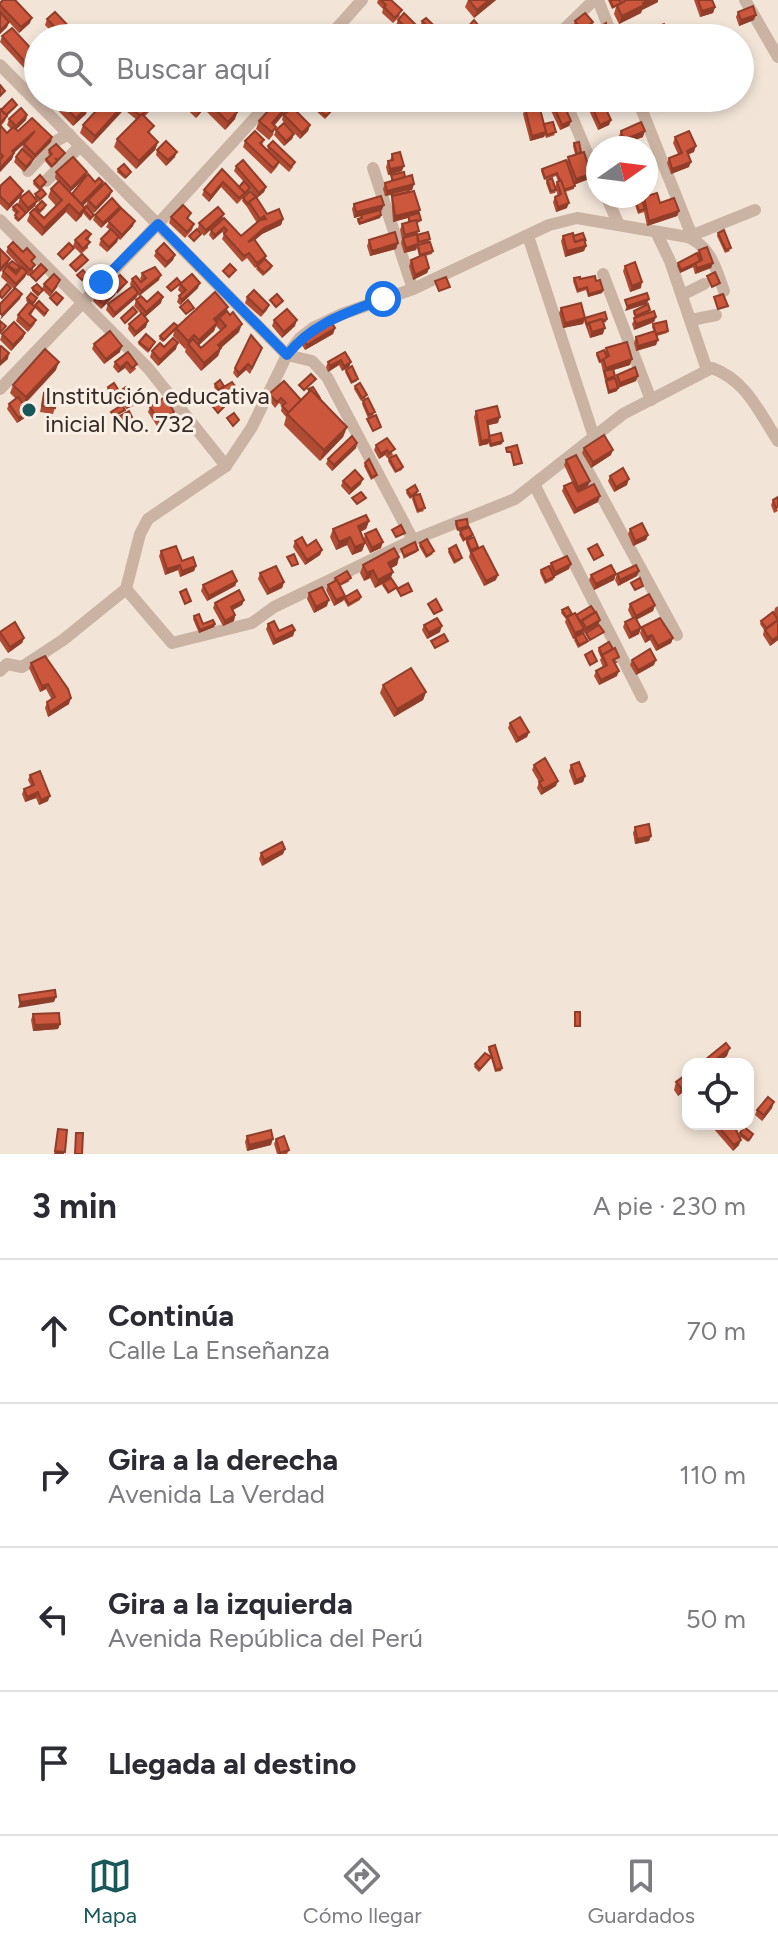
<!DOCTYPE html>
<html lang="es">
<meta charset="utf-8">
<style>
:root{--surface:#fff;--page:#f2f2f3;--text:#2b2b33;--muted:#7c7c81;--line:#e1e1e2;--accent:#195859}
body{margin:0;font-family:Figtree,sans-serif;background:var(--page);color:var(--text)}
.controls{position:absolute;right:24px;bottom:24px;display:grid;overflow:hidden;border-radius:16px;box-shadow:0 4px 12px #0003}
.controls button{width:72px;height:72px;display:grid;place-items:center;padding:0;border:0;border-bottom:2px solid var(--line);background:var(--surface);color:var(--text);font:40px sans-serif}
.compass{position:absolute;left:586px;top:136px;width:72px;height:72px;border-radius:50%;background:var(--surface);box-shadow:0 4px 12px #0003;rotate:76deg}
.stop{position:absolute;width:24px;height:24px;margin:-18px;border:6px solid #1a73e8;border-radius:50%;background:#fff}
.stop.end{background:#1a73e8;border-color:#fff;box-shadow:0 2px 8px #0008}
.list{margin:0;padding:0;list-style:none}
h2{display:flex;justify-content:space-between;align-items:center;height:104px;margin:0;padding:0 32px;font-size:34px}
h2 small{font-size:26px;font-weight:400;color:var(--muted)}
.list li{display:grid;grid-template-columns:52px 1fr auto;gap:24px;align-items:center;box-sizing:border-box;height:144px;padding:0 32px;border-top:2px solid var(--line)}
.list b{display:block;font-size:30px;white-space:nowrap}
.list p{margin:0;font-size:26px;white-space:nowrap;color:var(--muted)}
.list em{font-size:26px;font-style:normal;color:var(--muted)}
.icon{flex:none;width:44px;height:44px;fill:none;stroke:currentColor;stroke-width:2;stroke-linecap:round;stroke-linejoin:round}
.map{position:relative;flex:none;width:778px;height:1154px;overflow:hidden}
.search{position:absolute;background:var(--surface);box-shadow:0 4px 12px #0003;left:24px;right:24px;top:24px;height:88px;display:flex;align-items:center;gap:20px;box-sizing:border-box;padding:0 28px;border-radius:44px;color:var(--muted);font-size:30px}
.sheet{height:680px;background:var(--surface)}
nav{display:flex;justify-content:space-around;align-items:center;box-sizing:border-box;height:112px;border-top:2px solid var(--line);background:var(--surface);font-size:22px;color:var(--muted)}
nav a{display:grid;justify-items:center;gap:4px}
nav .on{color:var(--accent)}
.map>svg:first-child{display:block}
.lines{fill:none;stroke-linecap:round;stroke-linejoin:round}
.minor{stroke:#cbb3a3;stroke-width:12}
.wall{fill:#b04b34;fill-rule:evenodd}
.shaded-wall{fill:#903d2a}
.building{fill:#cd573c;stroke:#903d2a;stroke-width:2}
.route{stroke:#1a73e8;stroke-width:10}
.poi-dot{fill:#195859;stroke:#faefe4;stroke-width:3}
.labels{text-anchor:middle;stroke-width:6;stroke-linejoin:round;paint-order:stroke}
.poi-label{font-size:24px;fill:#362a26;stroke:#faefe4;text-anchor:start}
</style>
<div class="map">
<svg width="778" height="1154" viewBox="0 0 778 1154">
<rect width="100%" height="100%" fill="#f2e5d8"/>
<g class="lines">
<!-- minor -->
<g class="minor">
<polyline points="598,0 613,38"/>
<polyline points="745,0 778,57"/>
<polyline points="328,38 362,0"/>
<polyline points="555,38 594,0"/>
<polyline points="0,65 287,355 312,361 327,377 413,540"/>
<polyline points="564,98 598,179"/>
<polyline points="637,98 692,236"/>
<polyline points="452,104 462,98"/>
<polyline points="373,168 413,289"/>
<polyline points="28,171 56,141 69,134"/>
<polyline points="46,181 80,146"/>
<polyline points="606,196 619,225"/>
<polyline points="0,220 148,368 226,466"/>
<polyline points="656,232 670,261 707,370"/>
<polyline points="528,236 594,437"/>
<path d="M688,237C711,247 716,269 724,291"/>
<polyline points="603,274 651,400"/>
<polyline points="682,295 704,284"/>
<polyline points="691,320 716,315"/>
<polyline points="0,389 158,224 273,98"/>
<polyline points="577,451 677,635"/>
<polyline points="534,484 642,697"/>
<path d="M126,589L172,643L252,623L274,607L413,540L515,499L623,414L712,368C746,380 759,412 778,441"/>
<polyline points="0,671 7,664 22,667 63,640 126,589 140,534 148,519 226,466 252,427 287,355 300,338 313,328 342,314 413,289 549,225 577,218 688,237 755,210"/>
</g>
</g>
<!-- wall -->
<g class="wall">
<polygon points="378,0 391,0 400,16 393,23 382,13 383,9 377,3"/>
<polygon points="468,0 496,0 474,18 465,7"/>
<polygon points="608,0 658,0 658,2 642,10 641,13 619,24 614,14 616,7 612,9"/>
<polygon points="694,0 712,0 715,7 713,13 700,17"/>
<polygon points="0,3 30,23 19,33 9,22 7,27 0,34"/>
<polygon points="738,12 754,20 739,26 736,17"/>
<polygon points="47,19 79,37 81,32 93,38 57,38 45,25"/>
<polygon points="398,20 418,27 416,32 411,38 396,25"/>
<polygon points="422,21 442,37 441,38 436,38 421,24"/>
<polygon points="575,21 593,22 591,27 580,36 573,26"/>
<polygon points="2,36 34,60 24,68 0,42"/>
<polygon points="38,62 38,83 30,74 32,68"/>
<polygon points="46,98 81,98 86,114 73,126"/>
<polygon points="108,98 132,98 130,103 92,144 80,133 83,125"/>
<polygon points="151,98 164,98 158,104"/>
<polygon points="175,98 225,98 235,119 225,130 204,109 196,118"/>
<polygon points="545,98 561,98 571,121 569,126 560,130"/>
<polygon points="590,103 611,120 609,125 598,130 588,108"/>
<polygon points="152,105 150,111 145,116 151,135 158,142 155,150 136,169 114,147 117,139 137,120 127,112 129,107"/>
<polygon points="16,107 7,116 5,121 1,126 7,133 11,129 7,125 9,119 27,115 26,120 16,129 18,131 52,137 51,142 33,160 31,164 24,172 14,162 16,157 22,150 23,145 14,153 12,159 0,172 0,109"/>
<polygon points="316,107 326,107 333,110 325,119 315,110"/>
<polygon points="525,108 544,124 555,135 546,138 545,135 544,137 530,141 523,114"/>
<polygon points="285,113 310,125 308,131 300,139 282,120 283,115 275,125 273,135 269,140 256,129 259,121"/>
<polygon points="276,130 294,134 292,139 284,146 274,135"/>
<polygon points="621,131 643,137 622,144 619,136"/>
<polygon points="675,137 694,152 688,154 689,167 671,174 667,163 669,158 678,154 673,143"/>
<polygon points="264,140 262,145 267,150 268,146 293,167 289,172 279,163 277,167 271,174 243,147 245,141"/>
<polygon points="574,143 581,152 591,174 589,179 574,184 574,189 565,192 567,208 556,212 553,202 555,197 558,196 556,190 555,193 550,194 546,183 547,180 555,187 557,182 558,181 556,176 544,180 541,171 542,169 567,161 568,157 575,154 573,146"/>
<polygon points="49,150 65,153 56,164 51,168 45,161 46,159 50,156 48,153"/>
<polygon points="157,150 175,157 166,166 156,155"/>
<polygon points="392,154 402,171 388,175 386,167 388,161 390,161"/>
<path d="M236,166L266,187L264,192L257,198L267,214L283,219L281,225L262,234L255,240L266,256L265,259L272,266L271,269L263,276L256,269L257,267L255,268L247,258L242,262L222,239L224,234L222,232L213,240L209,235L211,230L224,218L241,236L257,223L247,207L242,201L243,198L237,204L221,187L209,202L202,195L204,190L222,169L239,187L244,182L234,171ZM250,189L256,197L243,198L244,196Z"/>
<polygon points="118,169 131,172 125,179 117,172"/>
<polygon points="56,172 87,172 85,178 70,192 72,195 95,182 103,182 102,187 110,196 94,213 86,206 88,200 92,197 83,206 94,215 90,221 83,213 76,222 66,212 42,236 27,221 30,213 36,207 45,208 39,214 44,218 56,206 48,197 51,189 58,182 55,178"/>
<polygon points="391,175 405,177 414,184 412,190 409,190 420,210 418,214 421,220 420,222 417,223 418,235 430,239 429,242 418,244 416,250 404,253 401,243 402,239 400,230 402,224 408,223 408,218 393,222 391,195 385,196 383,189 385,183 391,181"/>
<polygon points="34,181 46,184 40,190 46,194 45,196 39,202 34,197 39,190 33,184"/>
<polygon points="0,186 23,191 21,196 7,211 0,204"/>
<polygon points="644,197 679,211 677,216 647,226 644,212 638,214 635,205 636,202 642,201"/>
<polygon points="20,198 37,201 35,206 26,213 18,222 14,218 16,214 12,210 13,207 18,204"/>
<polygon points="354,204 382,210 380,211 381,215 380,218 359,225 357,221 361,216 354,218 352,209"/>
<polygon points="218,207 204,236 198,229 199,223"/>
<polygon points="118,211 133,226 120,240 118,238 117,242 107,252 99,245 101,239 110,230 106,227 111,219 101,228 93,220 95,215"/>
<polygon points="191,213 188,219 194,224 192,230 185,238 169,223 171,217"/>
<polygon points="718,233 730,251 725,253 717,236"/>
<polygon points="91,234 88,241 88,248 81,254 73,246 75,240"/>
<polygon points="563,236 585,242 586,246 584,251 565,257 561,241"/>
<polygon points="369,240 398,243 396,249 370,256 367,246"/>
<polygon points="418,245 433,251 432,254 425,256 429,268 427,273 413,280 409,266 411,260 419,256 417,248"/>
<polygon points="8,247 33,263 33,271 28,276 26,274 25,277 14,289 1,277 3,271 8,265 20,267 16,274 21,268 6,252"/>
<polygon points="699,250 713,263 711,268 695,274 693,267 680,273 677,266 678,263 697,254"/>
<polygon points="156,251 175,255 173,260 165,268 154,256"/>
<polygon points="625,266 641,288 630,292 623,271"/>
<polygon points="142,273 159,280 139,296 138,295 136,298 113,318 106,310 108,304 131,287 130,284 132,279 141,282 142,281 140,279"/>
<polygon points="574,278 596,281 603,290 602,293 588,297 586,290 577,293 573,281"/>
<polygon points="127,282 117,294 116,292 115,295 101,309 93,301 95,296 111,284"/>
<polygon points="44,284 58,286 50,297 43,290 38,297 32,291 32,288 42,289"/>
<polygon points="180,284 198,288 180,305 177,302 179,296 182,294 178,290"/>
<polygon points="247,297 269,305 267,310 261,317 245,303"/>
<polygon points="27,298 36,301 33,305 47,313 44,317 35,308 31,315 36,320 34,325 28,332 16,321 18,315 29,303 26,301"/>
<polygon points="136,300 161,303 145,317 146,327 134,337 128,329 129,324 141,314 134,306"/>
<polygon points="561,308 585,318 583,324 563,328 559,313"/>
<polygon points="650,310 649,313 656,317 654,322 634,330 632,324 635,318 633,313 634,311"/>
<path d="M226,312L239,332L221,348L218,356L201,371L185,352L186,348L185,349L173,336L174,331L163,342L159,339L160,336L178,326ZM216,326L221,331L201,348L199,345L214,331Z"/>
<polygon points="585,318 607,319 606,322 603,323 603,334 590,338 584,321"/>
<polygon points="274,320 295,326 282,338 272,326"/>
<polygon points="653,324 668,331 667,333 657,336 656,345 636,351 634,343 636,337 654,332 652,327"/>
<polygon points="335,328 333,334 305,350 300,342 302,337"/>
<polygon points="25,333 23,338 11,351 0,340 2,334"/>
<polygon points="139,342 155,342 148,353 138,344"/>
<polygon points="94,344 120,352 104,364 92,349"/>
<polygon points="164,347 176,349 158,366 150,357 152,351"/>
<polygon points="606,348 630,365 613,370 615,378 617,375 636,381 618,388 617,391 608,394 601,363 599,363 596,355 597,353 605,352"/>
<polygon points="128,352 136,369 130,374 125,368 118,373 113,367 115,362"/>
<polygon points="345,352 351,362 349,367 342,371 339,365 328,372 326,367 328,362"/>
<polygon points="260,353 250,374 246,370 237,378 233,373 235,368"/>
<polygon points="56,370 24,405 28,411 26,417 17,423 7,409 9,404 16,399 10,393 13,385"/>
<polygon points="346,370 357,381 351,384 345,372"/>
<polygon points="215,384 224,386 240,393 238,399 229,406 220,394 222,390 218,393 214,387"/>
<polygon points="355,386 366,398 361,401 354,389"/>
<polygon points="108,387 119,391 135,400 133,406 126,409 122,403 118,406 114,399 116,395 111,398 107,390"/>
<polygon points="308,389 320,398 347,427 343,437 320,461 284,425 286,417 281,411 282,406 279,403 275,408 268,399 269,394 301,400 308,393"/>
<polygon points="44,393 55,408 53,414 40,412"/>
<polygon points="363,401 374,415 368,418 362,404"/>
<polygon points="150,407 172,417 157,426 148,412"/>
<polygon points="476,411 498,423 488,425 489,436 502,444 490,447 488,442 488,444 479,446 474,417"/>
<polygon points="387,438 393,455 387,458 385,455 379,459 374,450 376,445"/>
<polygon points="357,443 356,448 332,471 326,464 328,459"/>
<polygon points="584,448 611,455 591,468 582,453"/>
<polygon points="389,458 403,467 402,470 395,473 388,461"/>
<polygon points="566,460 588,486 578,491 598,502 574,514 562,491 564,486 572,482 564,465"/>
<polygon points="365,463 377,475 376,477 371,480 364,466"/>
<polygon points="610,476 627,485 614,492 608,481"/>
<polygon points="343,481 361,484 349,495 341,486"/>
<polygon points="407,490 418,491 417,494 414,496 424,511 417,513 412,499 413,497 410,499 406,493"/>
<polygon points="773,500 778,511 774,513 771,505"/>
<polygon points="369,521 366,529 360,532 364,539 365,534 381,548 370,553 365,543 362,551 352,555 347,545 336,550 330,537 333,529"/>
<polygon points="456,521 468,526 473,535 472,537 496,580 484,586 469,557 470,553 466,543 466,540 463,542 459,534 462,530 457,531 455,524"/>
<polygon points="630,529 648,535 646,540 633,546 628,534"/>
<polygon points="295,541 322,550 320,555 305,565 293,547"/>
<polygon points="420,543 433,554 426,558 419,546"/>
<polygon points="449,549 461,560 454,564 448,552"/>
<polygon points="161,551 182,561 196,566 194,571 180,577 178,570 165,575 159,556"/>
<polygon points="399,557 397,565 391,568 393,572 390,578 397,587 396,589 388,594 382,585 383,583 375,588 370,578 364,581 360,573 363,565"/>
<polygon points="551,563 569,569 554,577 553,580 545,584 540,573 541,570 549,568"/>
<polygon points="639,571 637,576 618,586 615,580 617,574"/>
<polygon points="260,573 284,582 282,588 267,595 258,579"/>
<polygon points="616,574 614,580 594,590 589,580 591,575"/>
<polygon points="335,578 350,581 340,586 345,596 361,597 360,600 348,607 344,600 334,606 326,590 328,585 334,581"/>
<polygon points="237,581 235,586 207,601 201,591 203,585"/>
<polygon points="309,593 327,606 314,613 307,599"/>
<polygon points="244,600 242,605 233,610 235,615 234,621 223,626 213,608 215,603"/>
<polygon points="630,604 655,605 653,611 636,620 639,634 629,639 623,627 625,622 632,618 628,610"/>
<polygon points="778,606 778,640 770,646 763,635 764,630 760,624 761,621 774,612 775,608"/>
<polygon points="562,610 572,614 600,620 598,625 584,633 583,632 582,634 588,641 587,643 578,648 574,640 575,638 573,639 565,622 566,619 561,613"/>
<polygon points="194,616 203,624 215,624 214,627 199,633 193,619"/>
<polygon points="268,624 279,631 295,630 293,636 273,645 266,629"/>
<polygon points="424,625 440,632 427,639 422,630"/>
<polygon points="642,627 673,638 671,643 656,651 650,640 645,643 640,633"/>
<polygon points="0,632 24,638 22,643 8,653 0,641"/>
<polygon points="599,648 618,662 615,664 617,676 599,685 594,676 596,671 603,667 600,660 601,658 598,651"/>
<polygon points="632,660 654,665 636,675 630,665"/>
<polygon points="31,663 69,704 48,717 45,708 47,702 52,700 46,689 40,692 29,668"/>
<polygon points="383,685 426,692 423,700 394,717 380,693"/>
<polygon points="510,723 529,732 527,737 516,743 508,728"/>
<polygon points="534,765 556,786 541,795 537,788 539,782 532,770"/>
<polygon points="571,765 585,776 583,782 574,785 569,771"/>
<polygon points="30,775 48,801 39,805 36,798 25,802 22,794 24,789 31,786 28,780"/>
<polygon points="635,827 651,836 649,841 635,844 633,833"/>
<polygon points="285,849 283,854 262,866 259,859 261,853"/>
<polygon points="33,1014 60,1024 58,1029 33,1031 31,1020"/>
<polygon points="489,1047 502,1068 501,1071 495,1072 491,1058 479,1072 474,1067 475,1064 491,1057 488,1050"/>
<polygon points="688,1073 688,1088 678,1096 674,1090 676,1082"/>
<polygon points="772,1108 762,1121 755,1115 757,1110"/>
<polygon points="715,1124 740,1124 736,1128 739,1135 740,1133 752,1137 748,1142 739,1136 739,1145 733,1151 713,1128"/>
<polygon points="247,1136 271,1145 247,1151 245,1142"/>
<polygon points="276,1139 289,1150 287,1154 277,1154 274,1144"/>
</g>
<!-- shaded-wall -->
<g class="shaded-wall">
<polygon points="489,0 496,0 474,18 477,10"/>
<polygon points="649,0 658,0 658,2 642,10 641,13 619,24 622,16"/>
<polygon points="715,7 713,13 700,17 702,11"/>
<polygon points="756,15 754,20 739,26 741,20"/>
<polygon points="32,18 30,23 19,33 21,27"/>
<polygon points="9,22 7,27 0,34 0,31"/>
<polygon points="593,22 591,27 580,36 582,30"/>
<polygon points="36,54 34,60 24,68 26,63"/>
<polygon points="130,98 132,98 130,103 92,144 95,136"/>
<polygon points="294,98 298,98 269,131 272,123"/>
<polygon points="207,101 204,109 196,118 199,110"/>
<polygon points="89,106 86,114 73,126 76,118"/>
<polygon points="238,111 235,119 225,130 228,122"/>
<polygon points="27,115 26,120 14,132 16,126"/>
<polygon points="611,120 609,125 598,130 600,125"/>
<polygon points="571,121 569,126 560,130 562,125"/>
<polygon points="310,125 308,131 300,139 302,133"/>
<polygon points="35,131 33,136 10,156 12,151"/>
<polygon points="645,131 643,137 622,145 624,140"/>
<polygon points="546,132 544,137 530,141 532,136"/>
<polygon points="294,134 292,139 284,146 286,141"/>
<polygon points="52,137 51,142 33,160 31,164 24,172 26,167 33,159 35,155"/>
<polygon points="158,142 155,150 136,169 139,161"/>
<polygon points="696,146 694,152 685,156 687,151"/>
<polygon points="177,152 175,157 166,166 168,160"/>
<polygon points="14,153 12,159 0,172 0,168"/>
<polygon points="691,162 689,167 671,174 672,169"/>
<polygon points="404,166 402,171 388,175 390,169"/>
<polygon points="87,172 85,178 69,193 71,188"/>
<polygon points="591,174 589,179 574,185 576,179"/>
<polygon points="103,182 101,188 79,209 81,204"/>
<polygon points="223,182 221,187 209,202 211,196"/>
<polygon points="414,184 412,190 385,196 387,191"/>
<polygon points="266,187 264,192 257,198 259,193"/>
<polygon points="23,191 21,196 7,211 9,205"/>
<polygon points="112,191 110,196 94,213 96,208"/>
<polygon points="37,201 35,206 26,214 28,208"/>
<polygon points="569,203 567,208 556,212 558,207"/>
<polygon points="69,204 66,212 42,236 44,228"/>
<polygon points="384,205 382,210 354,218 356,212"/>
<polygon points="120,207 118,212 101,228 103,223"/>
<polygon points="85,208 82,216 76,222 79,214"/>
<polygon points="420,210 418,215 393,222 395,216"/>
<polygon points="679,211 677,216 647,226 649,221"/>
<polygon points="224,214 222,219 204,236 206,230"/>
<polygon points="381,215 380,218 359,225 360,223"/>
<polygon points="283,219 281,225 262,234 246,248 248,242 264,228"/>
<polygon points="135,221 133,226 120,240 122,235"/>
<polygon points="224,227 222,232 213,240 215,235"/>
<polygon points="119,237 117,242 107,252 109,247"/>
<polygon points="398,243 396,249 370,256 372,251"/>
<polygon points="418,244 416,250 404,253 406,248"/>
<polygon points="586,246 584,251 565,257 567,251"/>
<polygon points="175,255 173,260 165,268 167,262"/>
<polygon points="10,259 8,264 0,272 0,269"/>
<polygon points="713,263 711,268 695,274 697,268"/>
<polygon points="694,264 693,267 680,273 681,270"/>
<polygon points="429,268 427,273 413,280 415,275"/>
<polygon points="27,272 25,277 14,289 16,284"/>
<polygon points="161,275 159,280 139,296 141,291"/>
<polygon points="642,282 641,288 630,292 632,286"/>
<polygon points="200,283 198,288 180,305 182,300"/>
<polygon points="117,290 115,295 101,309 103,304"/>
<polygon points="603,290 602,293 588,297 589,294"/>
<polygon points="138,293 136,298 113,318 115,313"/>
<polygon points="22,294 20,299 0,320 2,315"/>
<polygon points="163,297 161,303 144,318 146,312"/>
<polygon points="649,299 647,304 625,311 627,306"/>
<polygon points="228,307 225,315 219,318 218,321 211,327 214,319"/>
<polygon points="656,317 654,322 634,330 636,324"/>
<polygon points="585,318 583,324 563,328 565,323"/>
<polygon points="297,320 295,326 282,338 284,332"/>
<polygon points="148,321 146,327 134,337 136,332"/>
<polygon points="217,323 214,331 196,348 199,340"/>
<polygon points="242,324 239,332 215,353 218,345"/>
<polygon points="335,328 333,334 305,350 307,345"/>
<polygon points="605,328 603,334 590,338 592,332"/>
<polygon points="25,333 23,338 11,351 13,345"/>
<polygon points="658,340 656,345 636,351 638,346"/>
<polygon points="178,343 176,349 158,366 160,360"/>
<polygon points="122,346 120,352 104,364 106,359"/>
<polygon points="221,348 218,356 201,371 204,363"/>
<polygon points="9,353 8,359 0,366 0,363"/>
<polygon points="632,359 630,365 604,373 606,368"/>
<polygon points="341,360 339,365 328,372 330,366"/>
<polygon points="59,362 56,370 23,405 26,397"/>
<polygon points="127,362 125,368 118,373 120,368"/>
<polygon points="351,362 349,367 342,371 344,366"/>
<polygon points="248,364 246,370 237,378 239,373"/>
<polygon points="638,376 636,381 618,388 617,391 608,394 609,391 618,389 620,383"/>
<polygon points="240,393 238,399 229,406 231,400"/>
<polygon points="135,400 133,406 126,409 128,404"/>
<polygon points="28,411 26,417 17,423 19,418"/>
<polygon points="174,412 172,417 157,426 159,421"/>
<polygon points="500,417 498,423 485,426 487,421"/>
<polygon points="347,427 343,437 320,461 324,450"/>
<polygon points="490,439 488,444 479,446 481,441"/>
<polygon points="503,441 502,444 490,447 491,444"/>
<polygon points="357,443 356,448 332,471 334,465"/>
<polygon points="387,450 385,455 379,459 381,454"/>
<polygon points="613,450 611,455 591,468 593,462"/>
<polygon points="363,479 361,484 349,495 351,489"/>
<polygon points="629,479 627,485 614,492 616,487"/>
<polygon points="590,481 588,486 577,492 578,487"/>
<polygon points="600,496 598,502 574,514 576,509"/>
<polygon points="369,521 366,529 355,534 358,526"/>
<polygon points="648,535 646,540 633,546 635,541"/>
<polygon points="350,537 347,545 336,550 339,542"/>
<polygon points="383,542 381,548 370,553 372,548"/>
<polygon points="365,543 362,551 352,555 355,547"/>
<polygon points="322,550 320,555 305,565 307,560"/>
<polygon points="418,550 417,552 403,559 404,556"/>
<polygon points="399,557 397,565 386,571 388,563"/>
<polygon points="571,564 569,569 553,577 555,572"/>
<polygon points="180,565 178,570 165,575 167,569"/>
<polygon points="196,566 194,571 180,577 182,571"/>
<polygon points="373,570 370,578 364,581 367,573"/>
<polygon points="639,571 637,576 618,586 620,580"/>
<polygon points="393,572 390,580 375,588 378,580"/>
<polygon points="616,574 614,580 594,590 596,584"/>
<polygon points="498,575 496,580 484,586 486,581"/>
<polygon points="237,581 235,586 207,601 209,596"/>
<polygon points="284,582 282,588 267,595 269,590"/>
<polygon points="345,596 343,601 334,606 336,600"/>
<polygon points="244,600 242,605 229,612 231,607"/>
<polygon points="329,600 327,606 314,613 316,607"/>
<polygon points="655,605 653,611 634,621 636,616"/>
<polygon points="235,615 234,621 223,626 225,621"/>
<polygon points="600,620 598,625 584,633 586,628"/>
<polygon points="215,624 214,627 199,633 200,630"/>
<polygon points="442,626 440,632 427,639 429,633"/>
<polygon points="641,628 639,634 629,639 631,633"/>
<polygon points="584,629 582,634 573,639 575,633"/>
<polygon points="295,630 293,636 273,645 275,640"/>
<polygon points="652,635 650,640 645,643 647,637"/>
<polygon points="778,636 778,640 770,646 772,640"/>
<polygon points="24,638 22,643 8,653 10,647"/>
<polygon points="673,638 671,643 656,651 658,646"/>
<polygon points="656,660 654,665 636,675 638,670"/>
<polygon points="619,671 617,676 599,685 601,680"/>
<polygon points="48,684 46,689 40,692 42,686"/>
<polygon points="426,692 423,700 394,717 397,709"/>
<polygon points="71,698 69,704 48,717 50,712"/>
<polygon points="529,732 527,737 516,743 518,738"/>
<polygon points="585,776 583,782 574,785 576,780"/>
<polygon points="558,781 556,786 541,795 543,789"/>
<polygon points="38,792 36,798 25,802 27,797"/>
<polygon points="50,796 48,801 39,805 41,800"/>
<polygon points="651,836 649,841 635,844 637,839"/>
<polygon points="285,849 283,854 262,866 264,860"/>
<polygon points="56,997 54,1002 18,1008 20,1002"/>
<polygon points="60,1024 58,1029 33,1031 35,1025"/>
<polygon points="730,1048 727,1056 717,1064 711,1064"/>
<polygon points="688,1083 688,1088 678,1096 681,1088"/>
<polygon points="774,1102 772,1108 762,1121 764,1115"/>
<polygon points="273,1139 271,1145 247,1151 249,1145"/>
<polygon points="741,1140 739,1145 733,1151 734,1145"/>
<polygon points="55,1151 65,1152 64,1154 54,1154"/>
</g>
<!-- building -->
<g class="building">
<polygon points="3,0 15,0 32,18 21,27 0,5 0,3"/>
<polygon points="381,0 391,0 402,10 395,18 384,7 386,5"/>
<polygon points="469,0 489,0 477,10"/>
<polygon points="610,0 619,0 621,3 613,7"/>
<polygon points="625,0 649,0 643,3 644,5 622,16 617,6 625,1"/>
<polygon points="698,0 712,0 715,7 702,11"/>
<polygon points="753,6 756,15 741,20 738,12"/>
<polygon points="0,12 9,22 0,31"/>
<polygon points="55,12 79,37 78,38 65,38 47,19"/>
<polygon points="404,13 418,27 412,33 398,20"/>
<polygon points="585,13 593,22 582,30 575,21"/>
<polygon points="426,18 443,34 440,38 422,21"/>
<polygon points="474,20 478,25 471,32 467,28"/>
<polygon points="606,23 608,34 603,38 596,38 600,35 596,30"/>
<polygon points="664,24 668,35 660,37 656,27"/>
<polygon points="351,27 363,38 352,38 346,32"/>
<polygon points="12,28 36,54 26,63 2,36"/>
<polygon points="373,28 378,33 373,38 365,38"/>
<polygon points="84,29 93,38 86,38 81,32"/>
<polygon points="38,62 38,75 32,68"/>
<polygon points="0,85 5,91 0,96"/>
<polygon points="56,98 81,98 89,106 76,118"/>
<polygon points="108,98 130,98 95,136 83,125"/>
<polygon points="187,98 225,98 238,111 228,122 207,101 199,110"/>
<polygon points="280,98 294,98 272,123 276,127 272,132 259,121"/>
<polygon points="522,98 528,98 530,104 524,106"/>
<polygon points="550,98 561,98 571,121 562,125"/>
<polygon points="601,98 611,120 600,125 590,103"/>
<polygon points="12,99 17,105 6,115 1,110"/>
<polygon points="134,100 140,106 145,100 152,105 141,116 129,107"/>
<polygon points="666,101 669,108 663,111 660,104"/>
<polygon points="321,102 326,107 329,103 334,108 326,116 316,107"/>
<polygon points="539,105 546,132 532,136 525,108"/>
<polygon points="292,107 310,125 302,133 284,115"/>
<polygon points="21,108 27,115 16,126 9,119"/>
<polygon points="0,109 7,116 0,123"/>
<polygon points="142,114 154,126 148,132 158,142 139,161 117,139"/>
<polygon points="32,118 52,137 35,155 24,144 35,131 12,151 14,153 0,168 0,160 3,156 0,153 0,125 7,133 13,127 18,131"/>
<polygon points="553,122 556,132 547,135 544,124"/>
<polygon points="641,122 645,131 624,140 621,131"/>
<polygon points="284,123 294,134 286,141 276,130"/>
<polygon points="255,131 264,140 260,143 279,162 273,168 245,141"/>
<polygon points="689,131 696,146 687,151 691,162 672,169 669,158 682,153 675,137"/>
<polygon points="634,138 639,148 615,148"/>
<polygon points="166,141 177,152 168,160 157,150"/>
<polygon points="273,141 295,162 291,167 268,146"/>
<polygon points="579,142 581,152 577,154 574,143"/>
<polygon points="56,144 65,153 58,160 55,158 57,161 52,166 46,159 52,154 49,150"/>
<polygon points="22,149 33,159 26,167 16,157"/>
<polygon points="400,152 404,166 390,169 388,161 393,160 392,154"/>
<polygon points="584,152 591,174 576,179 568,157"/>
<polygon points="73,157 87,172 71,188 56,172"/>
<polygon points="243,160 266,187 259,193 236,166"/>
<polygon points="566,160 575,186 564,190 557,173 545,178 542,169"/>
<polygon points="124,164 131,172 126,177 118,169"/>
<polygon points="222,169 245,193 239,198 223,182 211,196 204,190"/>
<polygon points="404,172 405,177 393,181 391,175"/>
<polygon points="88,174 95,182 99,178 103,182 81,204 72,194"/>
<polygon points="40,175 46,182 40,188 34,181"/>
<polygon points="412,175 414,184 387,191 385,183"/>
<polygon points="10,177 23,191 9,205 0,196 0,186"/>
<polygon points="552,178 556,190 551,191 547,180"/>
<polygon points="561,180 569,203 558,207 555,197 561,194 557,182"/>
<polygon points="59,181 85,208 79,214 69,204 44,228 30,213 34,209 44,218 62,200 51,189"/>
<polygon points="244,181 250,188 245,193 239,187"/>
<polygon points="105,183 112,191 96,208 88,200"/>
<polygon points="42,189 46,194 40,199 35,194"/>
<polygon points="408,189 409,192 392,196 393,198 392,193"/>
<polygon points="29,191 37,201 28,208 20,198"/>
<polygon points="250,191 256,197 249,202 248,204 243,198"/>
<polygon points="414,191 420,210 395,216 392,196"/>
<polygon points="657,193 660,203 674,198 679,211 649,221 644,197"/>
<polygon points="381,196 384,205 356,212 354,204"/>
<polygon points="256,197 267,214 279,209 283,219 264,228 248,242 254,239 266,256 257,263 249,253 244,256 224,234 227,230 224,227 215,235 211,230 224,218 241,236 260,220 266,219 264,216 260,219 249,202"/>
<polygon points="112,198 120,207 103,223 95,215"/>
<polygon points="42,201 46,205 40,211 36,207"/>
<polygon points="642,201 645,209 639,211 636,202"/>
<polygon points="17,204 26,213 19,220 15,215 18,212 13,207"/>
<polygon points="183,205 191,213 187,218 194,224 187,232 171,217"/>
<polygon points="86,206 94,215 91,218 84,210"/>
<polygon points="218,207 224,214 206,230 199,223"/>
<polygon points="121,208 135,221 122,235 108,221"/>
<polygon points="380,210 381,215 360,223 358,219 362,218 361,215"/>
<polygon points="419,213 421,220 410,222 408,216"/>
<polygon points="416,220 419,231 405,235 402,224"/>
<polygon points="111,229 119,237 109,247 101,239"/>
<polygon points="197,229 201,234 194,241 189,236"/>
<polygon points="86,230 91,234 86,239 90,242 83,249 75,240"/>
<polygon points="724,230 731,248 726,250 718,233"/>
<polygon points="395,232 398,243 372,251 369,240"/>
<polygon points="428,232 430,239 419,242 417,235"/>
<polygon points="573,233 575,242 584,239 586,246 567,251 563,236"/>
<polygon points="583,233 586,241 584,239 575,242 573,236"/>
<polygon points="417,234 418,244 406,248 403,238"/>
<polygon points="13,242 23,252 27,248 35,257 31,261 35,265 30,270 8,247"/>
<polygon points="430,242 433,251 420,255 418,245"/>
<polygon points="69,243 74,248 63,259 58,254"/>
<polygon points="164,243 175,255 167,262 156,251"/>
<polygon points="707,247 713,263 697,268 695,263 702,260 699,250"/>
<polygon points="0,249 10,259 0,269"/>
<polygon points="697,253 700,261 681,270 678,263"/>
<polygon points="82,254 88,260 76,271 70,265"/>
<polygon points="425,254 429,268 415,275 411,260"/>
<polygon points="265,259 272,266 264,273 257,266"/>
<polygon points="12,261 20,267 16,271 8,265"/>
<polygon points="635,262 642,282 632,286 625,266"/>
<polygon points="41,264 47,270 36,281 30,275"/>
<polygon points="230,264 236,270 229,277 223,271"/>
<polygon points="7,266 16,274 22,267 27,272 16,284 3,271"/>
<polygon points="155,267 161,275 141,291 132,279 136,276 141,282 146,278 142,273"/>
<polygon points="83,270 87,275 82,280 77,275"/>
<polygon points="715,272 720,283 712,287 707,276"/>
<polygon points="54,274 60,280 52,292 44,284"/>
<polygon points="192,274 200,283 182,300 179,296 186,290 180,284"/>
<polygon points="120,275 127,282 118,291 111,284"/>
<polygon points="595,276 596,281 600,280 603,290 589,294 587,287 578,290 574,278 580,277 580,279"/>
<polygon points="446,277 450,287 439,291 435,281"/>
<polygon points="177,278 181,283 171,291 167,287"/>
<polygon points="109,282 117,290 103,304 95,296"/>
<polygon points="7,284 11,288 2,298 0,296 0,292"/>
<polygon points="37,284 43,290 39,294 32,288"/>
<polygon points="133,286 138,293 115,313 108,304"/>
<polygon points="15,288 22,294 2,315 0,313 0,304"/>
<polygon points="254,290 269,305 263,312 247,297"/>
<polygon points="56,292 63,298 57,305 50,298"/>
<polygon points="158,292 163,297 146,312 136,300 141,296 147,302"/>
<polygon points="215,292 228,307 214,319 217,323 199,340 194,335 188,341 176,328"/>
<polygon points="31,293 37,298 33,303 27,298"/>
<polygon points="647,293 649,299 627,306 625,300"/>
<polygon points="277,294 283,301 276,307 270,300"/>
<polygon points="723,294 728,306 718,309 714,297"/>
<polygon points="188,300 194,308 186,314 180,307"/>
<polygon points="39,301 48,310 45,314 35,305"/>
<polygon points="29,302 35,307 29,314 36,320 30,326 18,315"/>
<polygon points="581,303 585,318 565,323 561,308"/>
<polygon points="648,304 650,310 636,316 634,311"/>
<polygon points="133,307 137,312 125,323 121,318"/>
<polygon points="287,309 297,320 284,332 274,320"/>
<polygon points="227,311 230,315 233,312 242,324 218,345 221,348 204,363 188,344 193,339 201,348 226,326 219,318"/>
<polygon points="654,311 656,317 636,324 634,318"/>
<polygon points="605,312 607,319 603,321 602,319 589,323 587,325 585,318"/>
<polygon points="142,313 148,321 136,332 129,324"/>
<polygon points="602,319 605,328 592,332 589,323"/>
<polygon points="330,320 335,328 307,345 302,337"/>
<polygon points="0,321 6,326 0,333"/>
<polygon points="666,321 668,331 656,334 653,324"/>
<polygon points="14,322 25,333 13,345 2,334"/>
<polygon points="174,323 178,326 164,340 160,336"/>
<polygon points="110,331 122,346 106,359 94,344"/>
<polygon points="655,331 658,340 638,346 636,337"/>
<polygon points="146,334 155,342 149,350 139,342"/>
<polygon points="251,335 262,348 252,368 248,364 239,373 235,368"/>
<polygon points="173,338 178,343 160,360 152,351 160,343 164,347"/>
<polygon points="627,342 632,359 606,368 603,358 609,356 606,348"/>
<polygon points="1,346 9,353 0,363 0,347"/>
<polygon points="45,349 59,362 26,397 13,385"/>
<polygon points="604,350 607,357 600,361 597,353"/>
<polygon points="128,352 137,364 132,368 127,362 120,368 115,362"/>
<polygon points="345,352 351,362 344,366 341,360 330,366 328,362"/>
<polygon points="352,366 358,379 352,382 346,370"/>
<polygon points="635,367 638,376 620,383 617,375"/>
<polygon points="613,369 615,376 607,379 604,371"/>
<polygon points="311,374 316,379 304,390 299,385"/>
<polygon points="615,378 618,388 609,391 606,381"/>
<polygon points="220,380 224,386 219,390 215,384"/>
<polygon points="284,381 301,400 289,413 282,406 286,403 281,398 277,402 269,394"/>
<polygon points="232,382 240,393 231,400 222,388"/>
<polygon points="114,383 119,391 112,395 108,387"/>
<polygon points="360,383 367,395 362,398 355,386"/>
<polygon points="126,387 135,400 128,404 124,398 120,400 116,394"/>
<polygon points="313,387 320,398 319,399 308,389"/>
<polygon points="311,390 347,427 324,450 287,414"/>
<polygon points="44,393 57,395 55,408 42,406"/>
<polygon points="18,397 28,411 19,418 9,404"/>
<polygon points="165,397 174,412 159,421 150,407"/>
<polygon points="368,398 375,412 369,415 363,401"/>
<polygon points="220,402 224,407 218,413 213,407"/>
<polygon points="122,405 125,410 114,416 111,412"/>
<polygon points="497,406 500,417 487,421 490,439 481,441 476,411"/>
<polygon points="129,411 132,417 121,422 118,417"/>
<polygon points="234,413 239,420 233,426 227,418"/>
<polygon points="376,415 381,427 373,431 367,419"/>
<polygon points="501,433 503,441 491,444 489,436"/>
<polygon points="604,435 613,450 593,462 584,448"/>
<polygon points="352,436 357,443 334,465 328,459"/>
<polygon points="387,438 395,449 389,453 387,450 381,454 376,445"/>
<polygon points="517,445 522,463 514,465 511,452 507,452 506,448"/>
<polygon points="396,455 403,467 396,471 389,458"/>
<polygon points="576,455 590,481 578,487 566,460"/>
<polygon points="369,459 377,475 372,477 365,463"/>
<polygon points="623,468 629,479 616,487 610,476"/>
<polygon points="355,470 363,479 351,489 343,481"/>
<polygon points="573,482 578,492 594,484 600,496 576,509 564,486"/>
<polygon points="415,485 418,491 411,496 407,490"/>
<polygon points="361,492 366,498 357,504 352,498"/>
<polygon points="420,494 425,508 418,510 413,496"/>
<polygon points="778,497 778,507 776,508 773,500"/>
<polygon points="366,515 369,521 358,526 365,543 355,547 350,537 339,542 333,529"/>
<polygon points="467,519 468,526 458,529 456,521"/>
<polygon points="642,523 648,535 635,541 630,529"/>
<polygon points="401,525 405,533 396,537 392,530"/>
<polygon points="469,527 473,535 464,539 460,531"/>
<polygon points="376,529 383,542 372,548 365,534"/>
<polygon points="302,537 307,546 316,540 322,550 307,560 295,541"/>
<polygon points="474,537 478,547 471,550 467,540"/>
<polygon points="427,539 434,551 427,556 420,543"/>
<polygon points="415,542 418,550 404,556 401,549"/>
<polygon points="597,544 603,555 594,560 588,549"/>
<polygon points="456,545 462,558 455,561 449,549"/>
<polygon points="176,546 182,561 193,557 196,566 182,571 180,565 167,569 161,551"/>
<polygon points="483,546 498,575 486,581 471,552"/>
<polygon points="394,548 399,557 388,563 393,572 378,580 373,570 367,573 363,565"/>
<polygon points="294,554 298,564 292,566 287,557"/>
<polygon points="567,556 571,564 555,572 551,563"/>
<polygon points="611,565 616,574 596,584 591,575"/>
<polygon points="636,565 639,571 620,580 617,574"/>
<polygon points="276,566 284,582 269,590 260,573"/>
<polygon points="549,566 554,577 546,581 541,570"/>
<polygon points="232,571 237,581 209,596 203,585"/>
<polygon points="347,571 351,578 339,585 335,578"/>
<polygon points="391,578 397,587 389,592 383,583"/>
<polygon points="640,578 643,586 635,590 631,583"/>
<polygon points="337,580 345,596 336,600 328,585"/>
<polygon points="408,583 412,591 401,596 397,589"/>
<polygon points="322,587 329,600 316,607 309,593"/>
<polygon points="186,589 191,601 185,604 180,592"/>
<polygon points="239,590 244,600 231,607 235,615 225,621 215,603"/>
<polygon points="357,590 361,597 349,604 345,597"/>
<polygon points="649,594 655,605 636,616 630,604"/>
<polygon points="436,599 442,610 434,614 428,604"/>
<polygon points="591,606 595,612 580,621 576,615"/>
<polygon points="568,607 572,614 566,617 562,610"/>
<polygon points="596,612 600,620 586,628 582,621"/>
<polygon points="773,612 778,620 766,628 761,621"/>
<polygon points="575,613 584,629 575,633 567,617"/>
<polygon points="199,614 203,624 213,620 215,624 200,630 194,616"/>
<polygon points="635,617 641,628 631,633 625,622"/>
<polygon points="437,618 442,626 429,633 424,625"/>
<polygon points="660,618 673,638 658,646 652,635 647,637 642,627"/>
<polygon points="778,620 778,636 772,640 765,630"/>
<polygon points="274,621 279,631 292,625 295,630 275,640 268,624"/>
<polygon points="15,622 24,638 10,647 0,632"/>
<polygon points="599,625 604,632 590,640 586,633"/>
<polygon points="583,633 588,641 579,645 575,637"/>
<polygon points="444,634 448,641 435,648 431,641"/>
<polygon points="609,642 613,649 602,655 599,648"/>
<polygon points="615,648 619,657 613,660 619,671 601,680 596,671 607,665 602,655"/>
<polygon points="650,649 656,660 638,670 632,660"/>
<polygon points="592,651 597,661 590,665 585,655"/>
<polygon points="45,656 68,689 71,698 50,712 47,702 55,697 48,684 42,686 31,663"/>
<polygon points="411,668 426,692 397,709 383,685"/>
<polygon points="520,717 529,732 518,738 510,723"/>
<polygon points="545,758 558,781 543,789 539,782 543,780 534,765"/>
<polygon points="579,762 585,776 576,780 571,765"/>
<polygon points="40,771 50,796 41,800 38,792 27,797 24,789 34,785 30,775"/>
<polygon points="649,824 651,836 637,839 635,827"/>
<polygon points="282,842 285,849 264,860 261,853"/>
<polygon points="55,990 56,997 20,1002 19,995"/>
<rect x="575" y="1012" width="5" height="14"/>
<polygon points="59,1013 60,1024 35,1025 33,1014"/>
<polygon points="726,1043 730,1048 711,1063 712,1064 700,1064"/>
<polygon points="495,1045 502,1068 496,1070 489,1047"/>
<polygon points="485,1053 491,1057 480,1069 475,1064"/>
<polygon points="688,1073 688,1083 681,1088 676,1082"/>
<polygon points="768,1097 774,1102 764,1115 757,1110"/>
<polygon points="716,1124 736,1124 734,1126 741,1140 734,1145"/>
<polygon points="744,1127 753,1134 749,1140 740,1133"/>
<polygon points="58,1129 67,1130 65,1152 55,1151"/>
<polygon points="271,1130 273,1139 249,1145 247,1136"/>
<polygon points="76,1133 83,1133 82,1154 75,1154"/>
<polygon points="284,1136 289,1150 280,1153 276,1139"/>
</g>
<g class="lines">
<!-- route -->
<path class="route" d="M101,282L158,224L287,355C311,324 346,313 383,299"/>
</g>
<!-- markers -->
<circle class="poi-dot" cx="29" cy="410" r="8"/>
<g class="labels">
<!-- poi labels -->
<g class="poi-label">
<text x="45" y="404">Institución educativa<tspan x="45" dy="28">inicial No. 732</tspan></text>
</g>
</g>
</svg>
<div class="controls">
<button><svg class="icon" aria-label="locate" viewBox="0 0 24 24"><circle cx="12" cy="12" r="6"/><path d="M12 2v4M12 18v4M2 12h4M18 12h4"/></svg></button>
</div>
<svg class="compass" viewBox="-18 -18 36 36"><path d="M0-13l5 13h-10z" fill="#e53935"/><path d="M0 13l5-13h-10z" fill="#7c7c81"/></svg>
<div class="stop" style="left:383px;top:299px"></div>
<div class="stop end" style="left:101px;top:282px"></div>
<div class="search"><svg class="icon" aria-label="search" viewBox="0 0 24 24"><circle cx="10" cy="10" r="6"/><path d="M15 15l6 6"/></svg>Buscar aquí</div>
</div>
<section class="sheet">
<h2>3 min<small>A pie · 230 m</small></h2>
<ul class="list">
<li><svg class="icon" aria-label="ahead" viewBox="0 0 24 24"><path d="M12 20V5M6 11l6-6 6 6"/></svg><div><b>Continúa</b><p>Calle La Enseñanza</p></div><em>70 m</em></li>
<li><svg class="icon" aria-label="right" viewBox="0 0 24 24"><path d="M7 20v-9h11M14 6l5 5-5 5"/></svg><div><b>Gira a la derecha</b><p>Avenida La Verdad</p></div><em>110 m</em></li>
<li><svg class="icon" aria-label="left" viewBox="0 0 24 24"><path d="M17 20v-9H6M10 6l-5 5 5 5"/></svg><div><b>Gira a la izquierda</b><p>Avenida República del Perú</p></div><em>50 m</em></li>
<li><svg class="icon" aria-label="arrive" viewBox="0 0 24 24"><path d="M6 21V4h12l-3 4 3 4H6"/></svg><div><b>Llegada al destino</b></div></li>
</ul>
</section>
<nav>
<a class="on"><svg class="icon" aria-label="map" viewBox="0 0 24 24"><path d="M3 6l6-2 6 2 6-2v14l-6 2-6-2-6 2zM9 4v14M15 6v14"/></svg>Mapa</a>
<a><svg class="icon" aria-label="directions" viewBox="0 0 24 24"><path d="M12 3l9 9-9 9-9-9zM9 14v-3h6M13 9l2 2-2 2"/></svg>Cómo llegar</a>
<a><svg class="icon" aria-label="saved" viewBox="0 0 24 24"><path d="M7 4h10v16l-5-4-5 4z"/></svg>Guardados</a>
</nav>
